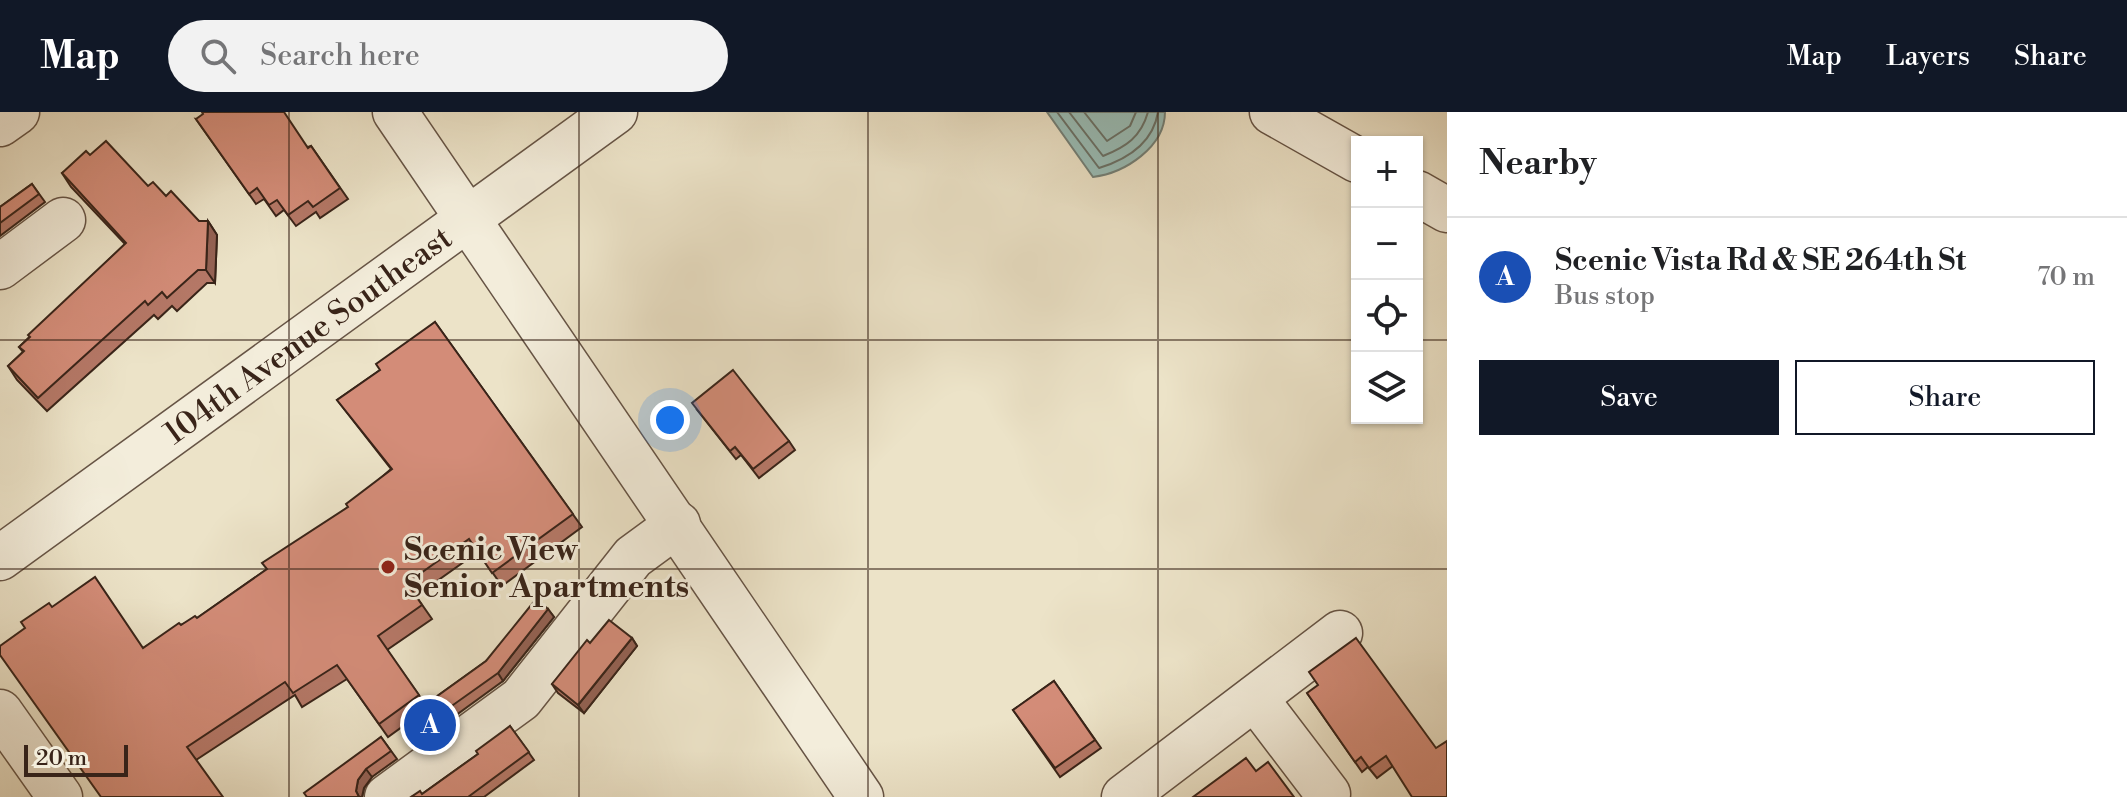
<!DOCTYPE html>
<meta charset="utf-8">
<style>
:root{--surface:#fff;--page:#f2f2f2;--text:#202124;--muted:#757577;--line:#e0e0e0;--accent:#111827}
body{margin:0;font-family:"Libre Bodoni",serif;background:var(--page);color:var(--text)}
.controls{position:absolute;right:24px;top:24px;display:grid;overflow:hidden;border-radius:0px;box-shadow:0 2px 6px #0004}
.controls button{width:72px;height:72px;display:grid;place-items:center;padding:0;border:0;border-bottom:2px solid var(--line);background:var(--surface);color:var(--text);font:40px sans-serif}
.scale{position:absolute;left:24px;bottom:20px;width:104px;box-sizing:border-box;padding-left:8px;border:4px solid #392419;border-top:0;font-size:22px;line-height:28px;white-space:nowrap;color:#392419;-webkit-text-stroke:6px #f3eddb;paint-order:stroke}
.you{position:absolute;left:670px;top:308px;width:28px;height:28px;margin:-20px;border:6px solid #fff;border-radius:50%;background:#1a73e8;box-shadow:0 0 0 12px #1a73e833}
.badge{display:grid;place-items:center;width:52px;height:52px;border-radius:50%;background:var(--accent);color:#fff;font-size:26px;font-weight:700}
.pin{position:absolute;translate:-50% -50%;border:4px solid #fff;box-shadow:0 2px 8px #0006}
.list{margin:0;padding:0;list-style:none}
h2{display:flex;justify-content:space-between;align-items:center;height:104px;margin:0;padding:0 32px;font-size:34px}
h2 small{font-size:26px;font-weight:400;color:var(--muted)}
.list li{display:grid;grid-template-columns:52px 1fr auto;gap:24px;align-items:center;box-sizing:border-box;height:120px;padding:0 32px;border-top:2px solid var(--line)}
.list b{display:block;font-size:30px;white-space:nowrap}
.list p{margin:0;font-size:26px;white-space:nowrap;color:var(--muted)}
.list em{font-size:26px;font-style:normal;color:var(--muted)}
.actions{display:flex;gap:16px;padding:24px 32px}
.actions a{flex:1;padding:18px 0;border:2px solid var(--accent);border-radius:0px;text-align:center;font-size:28px;color:var(--accent)}
.actions .main{background:var(--accent);color:#fff}
.icon{flex:none;width:44px;height:44px;fill:none;stroke:currentColor;stroke-width:2;stroke-linecap:round;stroke-linejoin:round}
.map{position:relative;flex:none;width:1447px;height:685px;overflow:hidden}
header{display:flex;align-items:center;gap:48px;box-sizing:border-box;height:112px;padding:0 40px;background:var(--accent);color:#fff}
header strong{font-size:38px}
nav{display:flex;gap:44px;margin-inline-start:auto;font-size:28px}
.search{width:560px;height:72px;background:var(--page);display:flex;align-items:center;gap:20px;box-sizing:border-box;padding:0 28px;border-radius:44px;color:var(--muted);font-size:30px}
main{display:flex}
aside{flex:1;background:var(--surface)}
.map>svg:first-child{display:block}
.water{fill:#99beb8;stroke:#738078;stroke-width:2}
.lines{fill:none;stroke-linecap:round;stroke-linejoin:round}
.shore{stroke:#697168;stroke-width:2}
.minor-casing{stroke:#665445;stroke-width:47}
.minor{stroke:#f3eddb;stroke-width:44}
.wall{fill:#b57867;stroke:#392419;stroke-width:2}
.shaded-wall{fill:#946254;stroke:#392419;stroke-width:2}
.building{fill:#d38c78;stroke:#392419;stroke-width:2}
.grid{fill:none;stroke:#392419;stroke-width:2;stroke-opacity:0.55}
.poi-dot{fill:#8f2418;stroke:#f3eddb;stroke-width:3}
.labels{text-anchor:middle;stroke-width:6;stroke-linejoin:round;paint-order:stroke}
.street-label{font-size:32px;fill:#392419;stroke:#f3eddb}
.poi-label{font-size:32px;font-weight:bold;fill:#392419;stroke:#f3eddb;text-anchor:start}
</style>
<header>
<strong>Map</strong>
<div class="search"><svg class="icon" aria-label="search" viewBox="0 0 24 24"><circle cx="10" cy="10" r="6"/><path d="M15 15l6 6"/></svg>Search here</div>
<nav><a>Map</a><a>Layers</a><a>Share</a></nav>
</header>
<main>
<div class="map">
<svg width="1447" height="685" viewBox="0 0 1447 685">
<rect width="100%" height="100%" fill="#ece3c8"/>
<filter id="stains"><feTurbulence type="fractalNoise" baseFrequency=".0025" numOctaves="4"/><feColorMatrix values="0 0 0 0 .2 0 0 0 0 .09 0 0 0 0 .02 0 0 0 .5 -.17"/></filter>
<radialGradient id="worn" r=".72"><stop offset=".6" stop-color="#630" stop-opacity="0"/><stop offset="1" stop-color="#630" stop-opacity=".3"/></radialGradient>
<!-- water -->
<path class="water" d="M1047,0H1165C1165,35 1125,61 1093,65Z"/>
<g class="lines">
<!-- shore -->
<g class="shore">
<path d="M1057,0L1099,56C1128,47 1153,31 1158,0"/>
<path d="M1069,0L1103,44C1126,35 1141,25 1148,0"/>
<polyline points="1084,0 1107,29 1130,14 1136,0"/>
</g>
<defs>
<g id="minor">
<polyline points="395,0 861,685"/>
<polyline points="1272,0 1357,48"/>
<polyline points="0,12 17,0"/>
<polyline points="1417,81 1447,98"/>
<polyline points="0,155 63,108"/>
<path id="s1" d="M0,446L615,0"/>
<polyline points="1255,586 1328,682"/>
<polyline points="0,600 60,685"/>
<polyline points="387,685 521,587 633,445 678,412"/>
<polyline points="1124,685 1340,521"/>
</g>
</defs>
<!-- minor casing -->
<use href="#minor" class="minor-casing"/>
<!-- minor -->
<use href="#minor" class="minor"/>
</g>
<!-- wall -->
<g class="wall">
<polygon points="196,7 308,35 311,34 348,87 320,106 316,100 296,114 284,98 276,104 264,87 256,92"/>
<polygon points="90,43 166,84 199,109 208,109 217,123 215,171 207,171 177,199 172,194 158,207 154,203 47,299 17,268 8,254 23,240 19,235 125,132 71,75 62,61"/>
<polygon points="32,72 45,90 0,124 0,95"/>
<polygon points="435,210 582,415 502,474 478,440 416,484 432,507 387,538 428,596 388,625 347,567 302,595 295,583 196,648 52,495 143,536 181,513 197,506 267,457 348,395 391,357 337,288 380,258"/>
<polygon points="698,299 789,329 795,338 759,366 741,343 736,347"/>
<polygon points="548,497 554,505 503,569 452,606 436,585 486,549"/>
<polygon points="632,526 637,534 584,601 558,581 552,572 590,531"/>
<polygon points="1054,569 1101,636 1060,665 1013,598"/>
<polygon points="1307,581 1447,685 1393,654 1377,666 1368,655 1362,660"/>
<polygon points="510,614 534,648 484,685 411,685 422,682 478,642"/>
<polygon points="381,625 397,647 372,665 364,676 362,685 307,685"/>
</g>
<!-- shaded-wall -->
<g class="shaded-wall">
<polygon points="208,109 217,123 215,171 206,158"/>
<polygon points="548,497 554,505 503,569 498,561"/>
<polygon points="632,526 637,534 584,601 578,593"/>
<polygon points="366,657 372,665 364,676 362,685 359,685 356,679 358,668"/>
</g>
<!-- building -->
<g class="building">
<polygon points="202,0 284,0 308,36 311,34 340,76 313,95 308,89 288,103 277,88 269,93 257,76 249,82 196,7 203,2"/>
<polygon points="106,29 148,74 153,70 166,84 171,79 199,109 208,109 206,158 198,158 167,186 162,180 148,193 145,189 38,286 8,254 24,239 19,235 30,225 28,223 126,131 62,61 86,39 90,43"/>
<polygon points="32,72 39,82 0,111 0,95"/>
<polygon points="435,210 573,402 492,461 469,427 407,471 422,493 378,524 419,583 379,612 337,553 293,581 285,570 187,635 223,685 101,685 0,543 0,534 25,516 21,510 49,491 52,495 95,465 143,536 179,511 181,513 195,504 197,506 267,457 262,451 348,395 346,392 392,357 337,288 380,258 376,252"/>
<polygon points="733,258 789,329 753,357 735,335 730,339 692,291"/>
<polygon points="536,487 548,497 498,561 446,598 436,585 486,549"/>
<polygon points="609,508 632,526 578,593 552,572 587,528 590,531"/>
<polygon points="1356,526 1436,636 1447,629 1447,685 1412,685 1386,644 1369,656 1361,645 1355,650 1307,581 1318,573 1309,560"/>
<polygon points="1054,569 1095,628 1055,656 1013,598"/>
<polygon points="510,614 529,640 468,685 411,685 420,679 422,682 478,642 476,639"/>
<polygon points="381,625 391,639 366,657 358,668 356,679 359,685 307,685 304,681"/>
<polygon points="1246,646 1256,659 1268,650 1294,685 1193,685"/>
</g>
<!-- grid -->
<path class="grid" d="M289,0V685M579,0V685M868,0V685M1158,0V685M0,228H1357M1417,228H1447M0,457H1447"/>
<!-- markers -->
<circle class="poi-dot" cx="388" cy="455" r="8"/>
<g class="labels">
<!-- street labels -->
<g class="street-label">
<text dy="11" stroke="none"><textPath href="#s1" startOffset="380">104th Avenue Southeast</textPath></text>
</g>
<!-- poi labels -->
<g class="poi-label">
<text x="404" y="448">Scenic View<tspan x="404" dy="37">Senior Apartments</tspan></text>
</g>
</g>
<rect width="100%" height="100%" filter="url(#stains)"/>
<rect width="100%" height="100%" fill="url(#worn)"/>
</svg>
<div class="controls">
<button>+</button>
<button>−</button>
<button><svg class="icon" aria-label="locate" viewBox="0 0 24 24"><circle cx="12" cy="12" r="6"/><path d="M12 2v4M12 18v4M2 12h4M18 12h4"/></svg></button>
<button><svg class="icon" aria-label="layers" viewBox="0 0 24 24"><path d="M12 4l9 5-9 5-9-5zM3 14l9 5 9-5"/></svg></button>
</div>
<div class="scale">20 m</div>
<div class="you"></div>
<div class="pin badge" style="left:430px;top:613px;background:#1a4fb4">A</div>
</div>
<aside>
<h2>Nearby<small></small></h2>
<ul class="list">
<li><span class="badge" style="background:#1a4fb4">A</span><div><b>Scenic Vista Rd &amp; SE 264th St</b><p>Bus stop</p></div><em>70 m</em></li>
</ul>
<div class="actions"><a class="main">Save</a><a>Share</a></div>
</aside>
</main>
